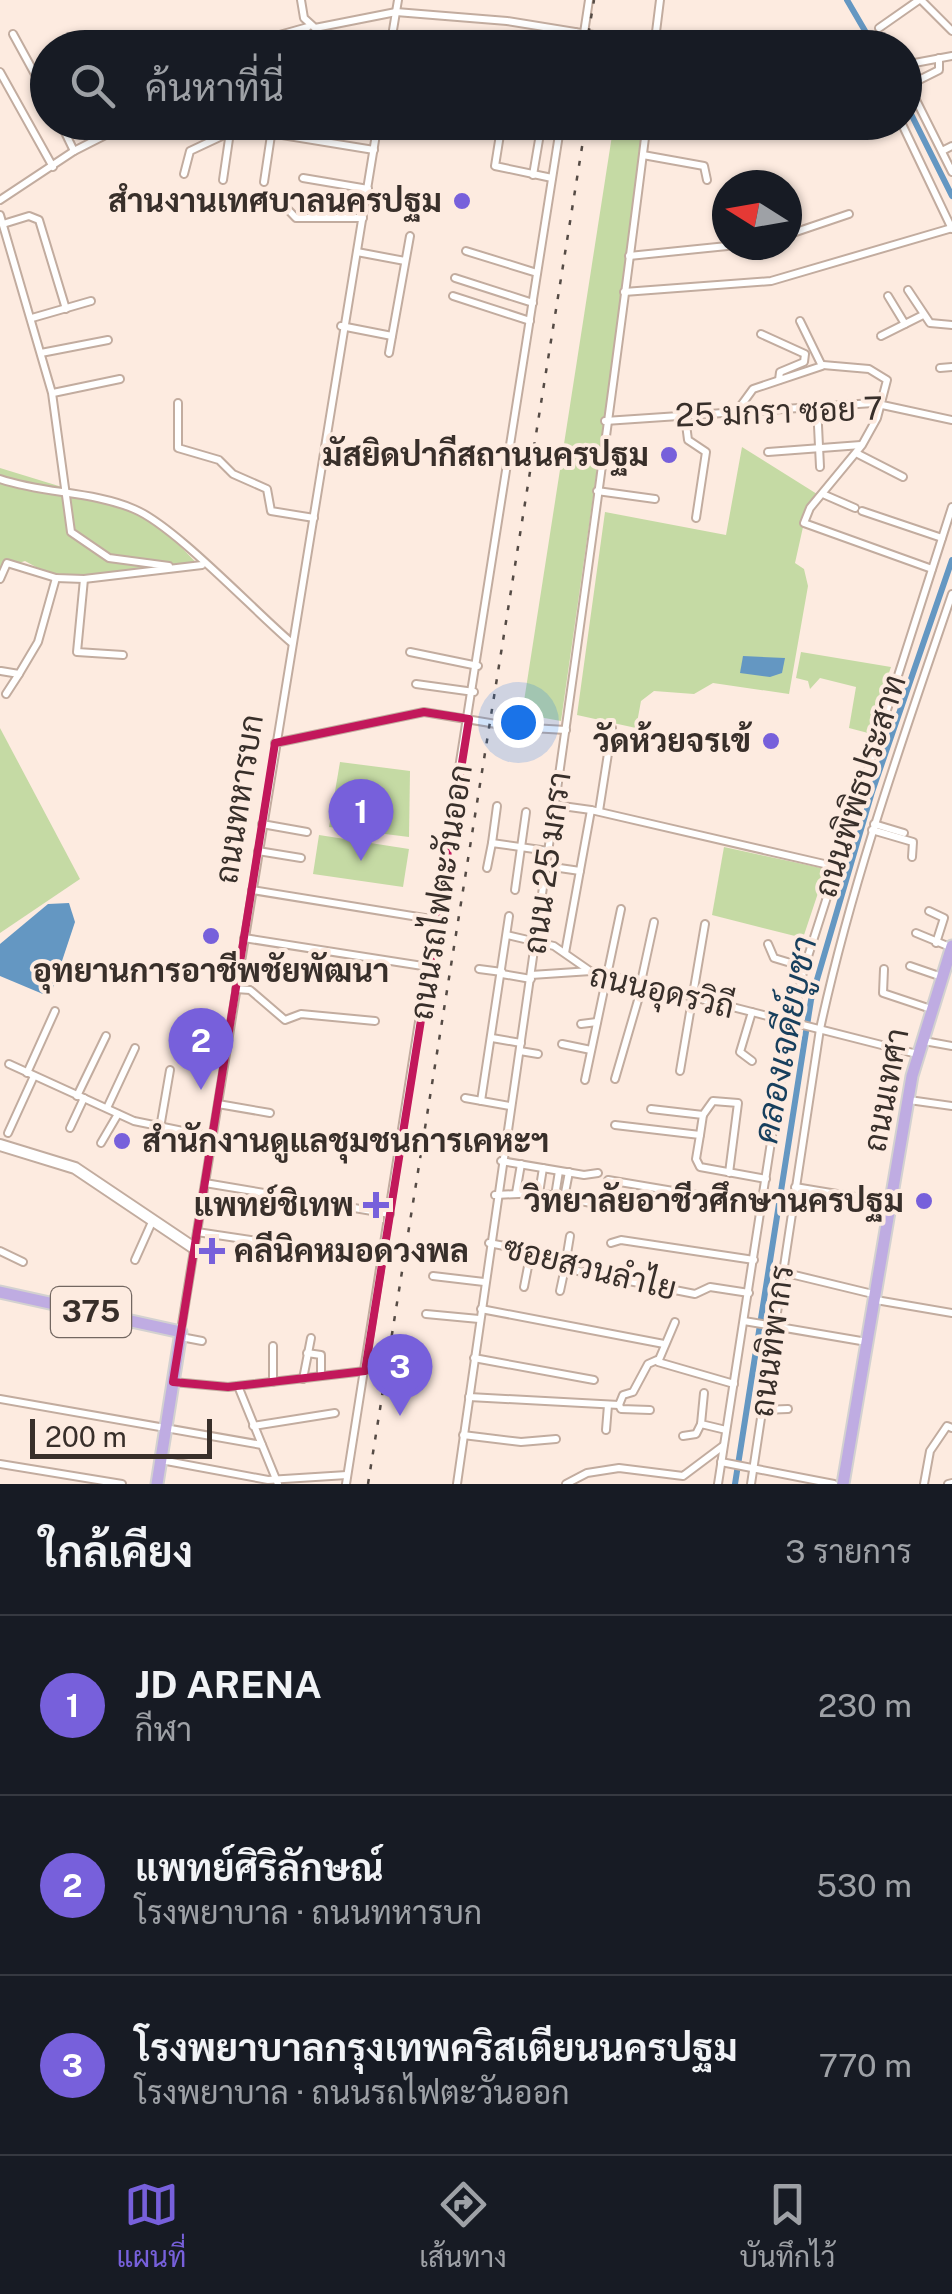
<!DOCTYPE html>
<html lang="th">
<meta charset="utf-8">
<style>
:root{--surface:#171b24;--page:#20242c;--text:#f1f3f6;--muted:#9ea1a6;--line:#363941;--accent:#7760db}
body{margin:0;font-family:"Public Sans",Sarabun,sans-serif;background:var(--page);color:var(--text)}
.compass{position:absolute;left:712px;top:170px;width:90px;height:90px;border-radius:50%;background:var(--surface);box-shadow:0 2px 8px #0004;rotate:281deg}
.scale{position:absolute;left:30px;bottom:25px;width:182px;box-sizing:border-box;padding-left:10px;border:5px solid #382f2a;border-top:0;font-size:28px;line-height:35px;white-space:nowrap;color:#382f2a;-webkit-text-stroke:8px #fdebe0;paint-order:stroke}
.you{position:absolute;left:518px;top:722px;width:35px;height:35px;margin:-25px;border:8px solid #fff;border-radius:50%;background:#1a73e8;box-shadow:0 0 0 15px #1a73e833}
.badge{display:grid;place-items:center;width:65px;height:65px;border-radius:50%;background:var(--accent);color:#fff;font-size:32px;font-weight:700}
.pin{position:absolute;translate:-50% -82px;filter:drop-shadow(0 2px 5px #0008)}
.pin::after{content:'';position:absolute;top:52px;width:35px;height:30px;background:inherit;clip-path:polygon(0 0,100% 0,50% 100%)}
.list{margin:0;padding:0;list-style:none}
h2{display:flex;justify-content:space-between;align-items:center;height:130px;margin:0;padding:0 40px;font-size:42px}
h2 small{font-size:32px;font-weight:400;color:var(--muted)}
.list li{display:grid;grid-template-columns:65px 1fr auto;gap:30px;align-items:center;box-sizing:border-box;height:180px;padding:0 40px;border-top:2px solid var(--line)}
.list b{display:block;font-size:38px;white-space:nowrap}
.list p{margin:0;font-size:32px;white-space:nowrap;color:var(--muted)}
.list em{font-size:32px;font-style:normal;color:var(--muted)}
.icon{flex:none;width:55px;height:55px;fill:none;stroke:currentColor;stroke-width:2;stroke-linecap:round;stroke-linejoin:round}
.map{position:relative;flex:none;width:952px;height:1484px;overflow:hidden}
.search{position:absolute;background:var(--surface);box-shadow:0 2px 8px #0004;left:30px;right:30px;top:30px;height:110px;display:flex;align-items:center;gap:25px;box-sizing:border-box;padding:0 35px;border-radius:55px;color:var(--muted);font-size:38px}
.sheet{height:670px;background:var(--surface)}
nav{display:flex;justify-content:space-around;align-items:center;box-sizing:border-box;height:140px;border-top:2px solid var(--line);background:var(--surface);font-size:28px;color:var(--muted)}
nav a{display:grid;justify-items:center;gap:5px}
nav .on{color:var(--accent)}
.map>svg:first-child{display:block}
.green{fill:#c5daa4}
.water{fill:#6497c2}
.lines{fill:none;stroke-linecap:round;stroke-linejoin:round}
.canal{stroke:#6497c2;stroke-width:6}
.street-casing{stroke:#c2ac9f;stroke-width:10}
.secondary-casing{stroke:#c2ac9f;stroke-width:14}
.primary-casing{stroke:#d3d1d0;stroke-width:15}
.street{stroke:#fff;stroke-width:6}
.secondary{stroke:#fff;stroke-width:10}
.primary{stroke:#bface2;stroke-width:11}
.rail{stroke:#554b45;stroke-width:2.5;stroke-dasharray:5 10;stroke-linecap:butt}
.marked{fill:none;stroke:#c2185b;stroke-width:8;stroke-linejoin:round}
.poi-dot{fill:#7760db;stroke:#fdebe0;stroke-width:4}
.labels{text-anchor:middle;stroke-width:8;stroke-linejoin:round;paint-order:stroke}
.shield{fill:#fdebe0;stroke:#736761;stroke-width:2.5}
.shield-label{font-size:30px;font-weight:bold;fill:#382f2a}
.poi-label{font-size:32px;font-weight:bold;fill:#382f2a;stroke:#fdebe0;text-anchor:end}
.street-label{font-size:32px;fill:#382f2a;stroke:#fdebe0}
.water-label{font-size:35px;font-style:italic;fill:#173f5d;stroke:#fdebe0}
</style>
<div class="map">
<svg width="952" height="1484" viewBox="0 0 952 1484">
<rect width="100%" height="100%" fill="#fdebe0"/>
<!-- green -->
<g class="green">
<polygon points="613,129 645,134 561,721 522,714"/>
<polygon points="742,447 817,494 805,518 795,563 804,569 808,586 789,694 713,683 694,694 654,691 641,701 636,728 577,715 605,512 726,535"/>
<path d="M0,468L62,487L64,495C137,507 152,515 202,569L169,566L56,578L25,561L0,569Z"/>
<polygon points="801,652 891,667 868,733 849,728 856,687 820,678 810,689 808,681 796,678"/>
<polygon points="0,728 80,879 0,933"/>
<polygon points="340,762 410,771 409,837 329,827"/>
<polygon points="319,835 409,849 403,887 313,874"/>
<polygon points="724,847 826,869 803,938 712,915"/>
</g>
<!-- water -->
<g class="water">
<polygon points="743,656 785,658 782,673 770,677 740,673"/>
<polygon points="69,903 75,922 50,997 0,976 0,944 48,904"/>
</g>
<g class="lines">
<!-- canal -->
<g class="canal">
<polyline points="847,0 875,48"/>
<polyline points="904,100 952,196"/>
<polyline points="735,1484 811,1000 872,792 952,560"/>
</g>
<defs>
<g id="street">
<polyline points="301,0 304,18 315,28 396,12 507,21 655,45"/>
<polyline points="921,0 952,31"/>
<polyline points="879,28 919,0"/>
<polyline points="584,33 589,0"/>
<polyline points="13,34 48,98"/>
<polyline points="89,36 102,36 107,48"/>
<polyline points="233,48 308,27"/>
<polyline points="390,48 398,0"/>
<polyline points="573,48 575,32"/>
<polyline points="654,48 660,0"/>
<polyline points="904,65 952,56"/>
<polyline points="0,72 53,167"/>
<polyline points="904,76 952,172"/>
<polyline points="909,85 939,70 939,58"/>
<polyline points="60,122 74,151"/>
<polyline points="502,122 495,166 552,178"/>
<polyline points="901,122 952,229"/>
<polyline points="942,151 952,146"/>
<polyline points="643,155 704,166 707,180"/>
<polyline points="184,174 190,151 239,128 374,150"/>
<polyline points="533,175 542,122"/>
<polyline points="303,178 368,189"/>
<polyline points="223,180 230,132"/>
<polyline points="264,182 273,122"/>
<polyline points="276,197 296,218 363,218"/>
<polyline points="0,200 74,151 131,122"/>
<polyline points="0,215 52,393 71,532 109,558 169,566"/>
<polyline points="3,224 29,216 39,220 66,309"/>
<polyline points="787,235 849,214"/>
<polyline points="466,251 537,273"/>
<polyline points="357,252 405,261"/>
<polyline points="629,256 737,245"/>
<polyline points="455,278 533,303"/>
<polyline points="908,290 930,323 952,325"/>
<polyline points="624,292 771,281 952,228"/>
<polyline points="453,296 530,321"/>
<polyline points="888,296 905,324"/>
<polyline points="32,318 91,301"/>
<polyline points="341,326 392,336"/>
<polyline points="761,334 805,354 804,362 780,372 779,380"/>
<polyline points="881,336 923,315"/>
<polyline points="41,353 108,340"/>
<polyline points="389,353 410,236"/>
<polyline points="823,365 869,369 887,380 877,418 862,445 810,508 804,523 932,569"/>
<polyline points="940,368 952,367"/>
<polyline points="53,393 120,379"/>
<polyline points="178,403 178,448 219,460 233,474 267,489 271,511 314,518"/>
<polyline points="817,405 820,467"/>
<polyline points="737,411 753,389 822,366 800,321"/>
<polyline points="685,416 688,440 706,452 696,518"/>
<polyline points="605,421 873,403 952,420"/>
<polyline points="768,452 861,445"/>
<polyline points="856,453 903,477"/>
<path d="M0,479C44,494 92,491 134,509C175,526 253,610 292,643"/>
<polyline points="597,491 655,499"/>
<polyline points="825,495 855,508"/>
<polyline points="862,511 942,538"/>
<polyline points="0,579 7,563 56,578 84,579 202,565"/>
<polyline points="84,579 77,652 123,655"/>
<polyline points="410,652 478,666"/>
<polyline points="1,671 19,674 38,642 56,578"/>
<polyline points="416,684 474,692"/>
<polyline points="6,694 19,674"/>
<polyline points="275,743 424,712 514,727 566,730"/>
<polyline points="555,805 591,810"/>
<polyline points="599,811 612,728"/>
<polyline points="262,824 307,832"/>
<polyline points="874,824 904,833"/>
<polyline points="872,830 913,842 912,857"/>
<polyline points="492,843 497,806"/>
<polyline points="258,851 301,858"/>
<polyline points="546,866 580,871"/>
<polyline points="487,868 492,843 548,851"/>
<polyline points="252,890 437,920"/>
<polyline points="515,890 526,812"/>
<polyline points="929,911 944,918 936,943"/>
<polyline points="916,933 950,947"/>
<polyline points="507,935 554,946 590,971"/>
<polyline points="244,938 429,967"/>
<polyline points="768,944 774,958 804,967"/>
<polyline points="565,953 591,810 833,866"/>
<polyline points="910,966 942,977"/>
<polyline points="479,969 502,972"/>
<polyline points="884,969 883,993 931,1009"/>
<polyline points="502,974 531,979"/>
<polyline points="531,975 591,971 917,1054"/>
<polyline points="641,982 654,922"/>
<polyline points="236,989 250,990 285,1020 301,1014 375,1021"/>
<polyline points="752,1012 740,1052 752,1061"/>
<polyline points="581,1024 597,1022"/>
<polyline points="492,1038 521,1043"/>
<polyline points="924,1041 952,1046"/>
<polyline points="562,1044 591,1050"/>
<polyline points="520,1051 538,1054"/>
<polyline points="9,1064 134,1121 212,1137"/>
<polyline points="680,1071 705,924"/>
<polyline points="27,1073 55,1011"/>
<polyline points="615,1079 643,983"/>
<polyline points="585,1080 621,909"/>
<polyline points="77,1096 106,1036"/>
<polyline points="465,1098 510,1106"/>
<polyline points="909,1100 952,1106"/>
<polyline points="481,1101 509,916"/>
<polyline points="218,1104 270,1113"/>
<polyline points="107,1108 135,1048"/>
<polyline points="651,1109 703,1115 700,1135"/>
<polyline points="703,1115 713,1101 738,1103 729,1173"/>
<polyline points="615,1125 700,1135 696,1159 700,1167 766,1179"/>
<polyline points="70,1128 84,1098"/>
<polyline points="160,1128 170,1070"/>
<polyline points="8,1133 34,1076"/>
<polyline points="101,1143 118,1114"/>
<polyline points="501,1161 584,1175 598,1173"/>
<polyline points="608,1180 762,1206"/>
<polyline points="205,1183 390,1214"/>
<polyline points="795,1187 891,1203"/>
<polyline points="516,1193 521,1164"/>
<polyline points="539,1193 543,1168"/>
<polyline points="495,1195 539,1193 591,1203"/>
<polyline points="555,1196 559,1171"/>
<polyline points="564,1198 569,1172"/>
<polyline points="197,1232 383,1260"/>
<polyline points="489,1243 561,1257 578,1271 695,1294 710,1287 749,1293"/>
<polyline points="611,1243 621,1240 754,1260"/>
<polyline points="0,1251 23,1262"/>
<polyline points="135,1260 152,1222"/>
<polyline points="566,1260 570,1236"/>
<polyline points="782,1272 877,1295"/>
<polyline points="433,1276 484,1282"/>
<polyline points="524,1287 531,1251"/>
<polyline points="560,1291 566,1263"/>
<polyline points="876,1300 952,1313"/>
<polyline points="481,1309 664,1344"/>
<polyline points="426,1314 479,1319"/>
<polyline points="744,1321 867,1342"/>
<polyline points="675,1322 658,1362 734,1384"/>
<polyline points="181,1330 378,122"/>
<polyline points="181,1337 202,1341"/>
<polyline points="273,1346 273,1382"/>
<polyline points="307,1353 321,1355 321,1376"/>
<polyline points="474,1358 594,1380"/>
<polyline points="303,1379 311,1338"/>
<polyline points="173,1382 228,1387 365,1371"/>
<polyline points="238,1386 278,1484"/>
<polyline points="704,1393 701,1424 726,1430"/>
<polyline points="469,1397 619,1405 623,1395 633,1392 648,1364 657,1360"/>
<polyline points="0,1399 262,1445"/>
<polyline points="619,1405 621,1409 650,1410"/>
<polyline points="761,1410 788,1409"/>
<polyline points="253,1426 335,1413"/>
<polyline points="606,1430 608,1405"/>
<polyline points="463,1435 521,1442 556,1439"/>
<polyline points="683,1436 696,1434 701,1424"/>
<polyline points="161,1460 268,1480 347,1475"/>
<polyline points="721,1462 834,1484"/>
<polyline points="0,1464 122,1484"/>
<polyline points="346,1484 561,122"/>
<path d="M457,1484C522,1030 590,577 647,122"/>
<polyline points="566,1484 587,1473 619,1468 683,1476 723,1446"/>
<polyline points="718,1484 782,1071 803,972 952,507"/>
<path d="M751,1484L820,1029C852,881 903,738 952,594"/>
<polyline points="924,1484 930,1451 947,1426 952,1428"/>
<polyline points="948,1484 952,1483"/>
</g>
<polyline id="secondary" points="0,1145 75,1168 194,1248"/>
<g id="primary">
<polyline points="0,1292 181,1332 157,1484"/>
<polyline points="843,1484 912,1076 952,946"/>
</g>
</defs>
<!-- street casing -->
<use href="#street" class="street-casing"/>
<!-- secondary casing -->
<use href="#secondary" class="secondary-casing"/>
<!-- primary casing -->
<use href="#primary" class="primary-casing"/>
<!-- street -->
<use href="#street" class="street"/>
<!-- secondary -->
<use href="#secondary" class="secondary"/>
<!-- primary -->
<use href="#primary" class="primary"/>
<!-- rail -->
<g class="rail">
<polyline points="586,48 594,0"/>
<polyline points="368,1484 586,122"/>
</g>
</g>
<!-- marked area -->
<path class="marked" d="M424,712L469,719L365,1371L228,1387L173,1382L275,743Z"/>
<!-- markers -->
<g class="poi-dot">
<circle cx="462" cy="201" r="10"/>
<circle cx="669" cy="455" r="10"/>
<circle cx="771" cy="741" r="10"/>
<circle cx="211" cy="936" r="10"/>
<circle cx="122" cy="1141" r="10"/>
<circle cx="924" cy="1201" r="10"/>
<path d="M371 1190h10v10h10v10h-10v10h-10v-10h-10v-10h10z"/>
<path d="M207 1236h10v10h10v10h-10v10h-10v-10h-10v-10h10z"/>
</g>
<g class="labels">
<!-- shield labels -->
<rect class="shield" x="51" y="1287" width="80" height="50" rx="8"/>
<g class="shield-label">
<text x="91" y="1322">375</text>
</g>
<!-- poi labels -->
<g class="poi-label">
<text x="442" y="212">สำนงานเทศบาลนครปฐม</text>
<text x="649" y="466">มัสยิดปากีสถานนครปฐม</text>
<text x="751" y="752">วัดห้วยจรเข้</text>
<text x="211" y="982" text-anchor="middle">อุทยานการอาชีพชัยพัฒนา</text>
<text x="142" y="1152" text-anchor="start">สำนักงานดูแลชุมชนการเคหะฯ</text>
<text x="904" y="1212">วิทยาลัยอาชีวศึกษานครปฐม</text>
<text x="354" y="1216">แพทย์ชิเทพ</text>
<text x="234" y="1262" text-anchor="start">คลีนิคหมอดวงพล</text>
</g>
<!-- street labels -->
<g class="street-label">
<text transform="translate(779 412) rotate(-2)" y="11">25 มกรา ซอย 7</text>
<text transform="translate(860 786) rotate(-72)" y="11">ถนนพิพิธประสาท</text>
<text transform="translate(239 799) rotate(-81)" y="11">ถนนทหารบก</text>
<text transform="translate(547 863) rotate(-82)" y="11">ถนน 25 มกรา</text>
<text transform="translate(441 892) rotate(-81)" y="11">ถนนรถไฟตะวันออก</text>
<text transform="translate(662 991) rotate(13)" y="11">ถนนอุดรวิถี</text>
<text transform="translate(886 1090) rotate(-79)" y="11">ถนนเทศา</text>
<text transform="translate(590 1268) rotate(14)" y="11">ซอยสวนลำไย</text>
<text transform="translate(772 1341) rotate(-82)" y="11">ถนนทิพากร</text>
</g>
<!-- water labels -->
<g class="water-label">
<text transform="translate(785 1040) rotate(-79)" y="12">คลองเจดีย์บูชา</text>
</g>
</g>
</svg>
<svg class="compass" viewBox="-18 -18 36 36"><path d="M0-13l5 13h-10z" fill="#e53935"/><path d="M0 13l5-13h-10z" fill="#9ea1a6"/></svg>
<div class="scale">200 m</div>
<div class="you"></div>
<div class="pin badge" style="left:361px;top:861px">1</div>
<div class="pin badge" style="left:201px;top:1090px">2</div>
<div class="pin badge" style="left:400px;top:1416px">3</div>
<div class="search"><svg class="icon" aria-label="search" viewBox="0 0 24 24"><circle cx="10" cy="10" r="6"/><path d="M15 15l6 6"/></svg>ค้นหาที่นี่</div>
</div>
<section class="sheet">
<h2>ใกล้เคียง<small>3 รายการ</small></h2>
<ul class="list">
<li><span class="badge">1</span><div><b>JD ARENA</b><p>กีฬา</p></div><em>230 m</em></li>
<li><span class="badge">2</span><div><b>แพทย์ศิริลักษณ์</b><p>โรงพยาบาล · ถนนทหารบก</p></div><em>530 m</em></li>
<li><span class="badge">3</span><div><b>โรงพยาบาลกรุงเทพคริสเตียนนครปฐม</b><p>โรงพยาบาล · ถนนรถไฟตะวันออก</p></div><em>770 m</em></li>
</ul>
</section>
<nav>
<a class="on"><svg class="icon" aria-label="map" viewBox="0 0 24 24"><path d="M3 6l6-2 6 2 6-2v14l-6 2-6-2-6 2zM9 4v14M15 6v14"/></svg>แผนที่</a>
<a><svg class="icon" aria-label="directions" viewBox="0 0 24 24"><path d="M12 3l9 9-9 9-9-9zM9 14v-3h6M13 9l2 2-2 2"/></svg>เส้นทาง</a>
<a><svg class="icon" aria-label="saved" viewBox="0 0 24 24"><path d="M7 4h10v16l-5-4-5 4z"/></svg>บันทึกไว้</a>
</nav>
